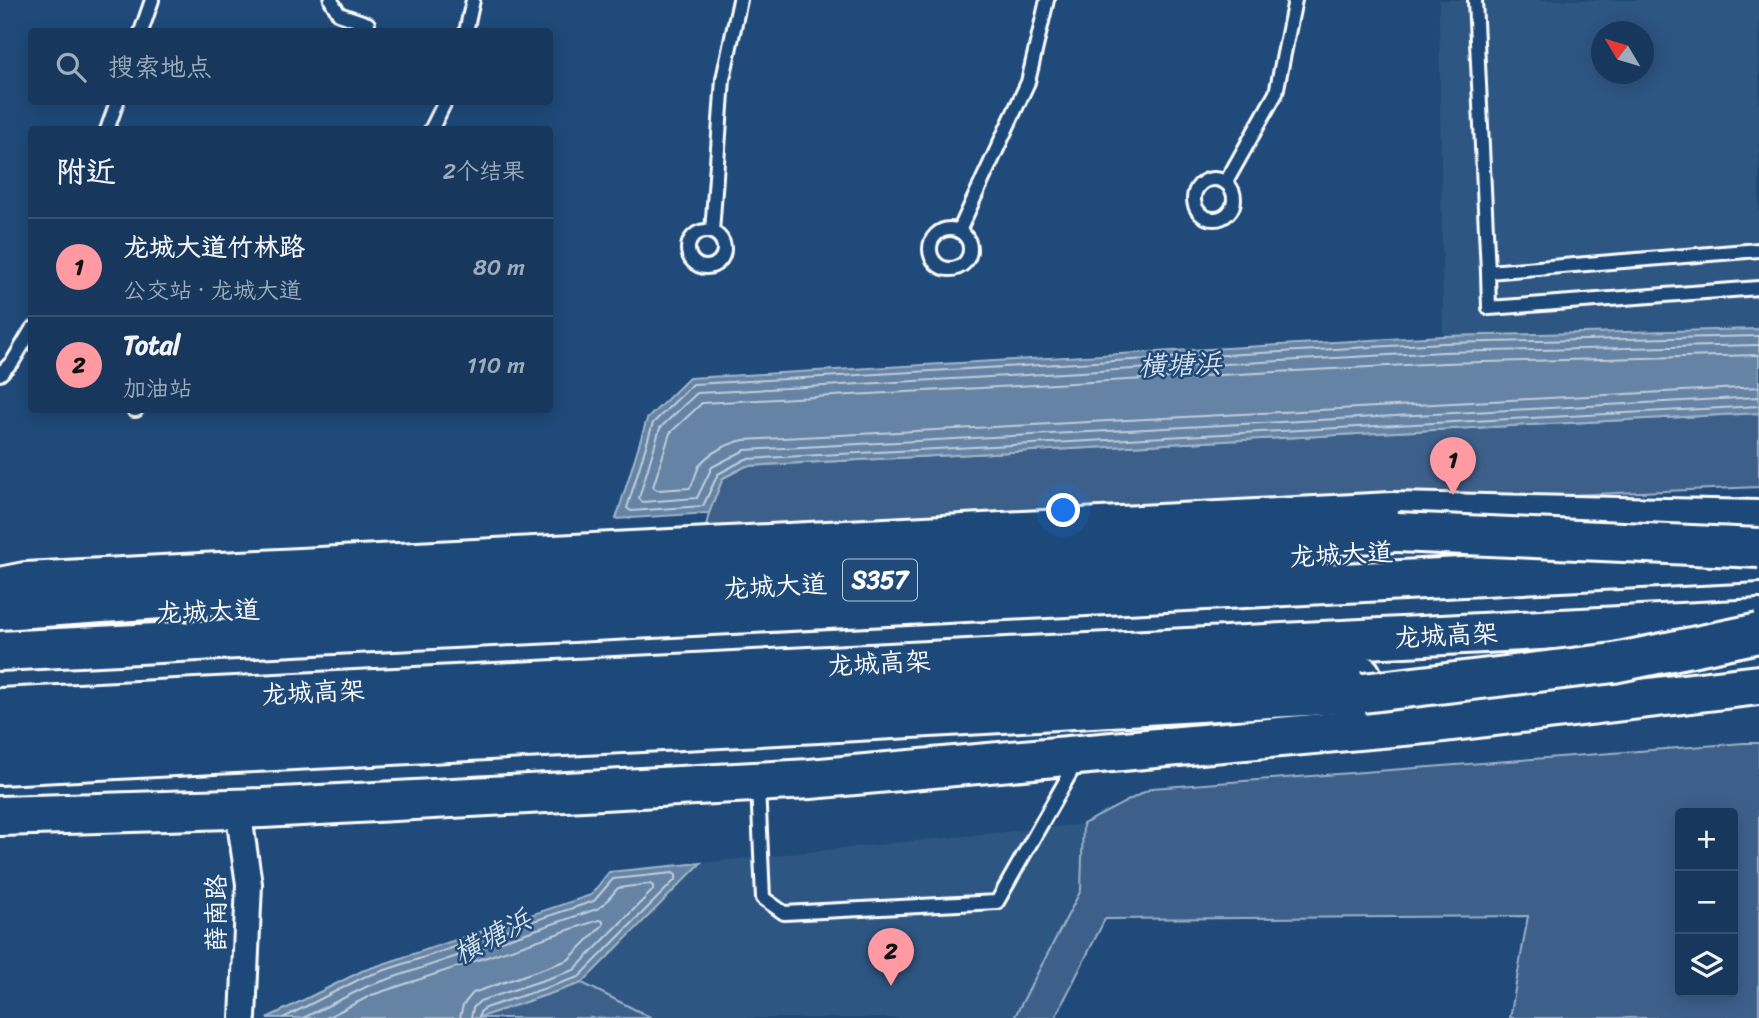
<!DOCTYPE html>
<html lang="zh">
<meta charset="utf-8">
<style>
:root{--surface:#17385c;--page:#244365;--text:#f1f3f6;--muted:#9eacbb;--line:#365272;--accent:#ff9aa2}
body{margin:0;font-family:Sriracha,"LXGW WenKai TC",sans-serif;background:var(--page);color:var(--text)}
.controls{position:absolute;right:21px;bottom:21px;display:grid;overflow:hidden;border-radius:7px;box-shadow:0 4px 18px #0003}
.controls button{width:63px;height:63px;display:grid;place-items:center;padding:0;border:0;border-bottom:2px solid var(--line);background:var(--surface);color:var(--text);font:35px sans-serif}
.compass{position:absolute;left:1591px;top:21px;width:63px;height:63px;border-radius:50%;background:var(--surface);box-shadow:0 4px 18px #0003;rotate:308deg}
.you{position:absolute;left:1064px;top:511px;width:24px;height:24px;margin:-18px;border:5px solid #fff;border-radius:50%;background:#1a73e8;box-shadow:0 0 0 10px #1a73e833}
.badge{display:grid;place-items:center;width:46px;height:46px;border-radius:50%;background:var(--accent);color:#111;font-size:23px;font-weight:700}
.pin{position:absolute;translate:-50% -58px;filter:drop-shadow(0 2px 4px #0008)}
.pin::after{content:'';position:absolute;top:37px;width:24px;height:21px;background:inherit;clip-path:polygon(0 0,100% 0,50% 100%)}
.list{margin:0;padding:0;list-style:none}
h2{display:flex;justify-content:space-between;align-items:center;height:91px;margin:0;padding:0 28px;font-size:30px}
h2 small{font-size:23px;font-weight:400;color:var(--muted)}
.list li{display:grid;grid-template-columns:46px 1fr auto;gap:21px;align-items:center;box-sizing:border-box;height:98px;padding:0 28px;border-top:2px solid var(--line)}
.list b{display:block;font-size:26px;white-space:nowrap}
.list p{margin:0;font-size:23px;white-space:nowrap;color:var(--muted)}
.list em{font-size:23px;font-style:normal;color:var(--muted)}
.icon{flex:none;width:38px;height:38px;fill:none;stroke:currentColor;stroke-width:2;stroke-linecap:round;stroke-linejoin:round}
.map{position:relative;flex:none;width:1759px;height:1018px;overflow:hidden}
.search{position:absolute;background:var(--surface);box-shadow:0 4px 18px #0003;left:28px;top:28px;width:525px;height:77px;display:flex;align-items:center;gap:18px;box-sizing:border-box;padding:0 24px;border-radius:7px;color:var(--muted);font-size:26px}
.panel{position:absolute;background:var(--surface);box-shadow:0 4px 18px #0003;left:28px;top:126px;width:525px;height:287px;border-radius:7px}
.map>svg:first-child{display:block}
.built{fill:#2e5683;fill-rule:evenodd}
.green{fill:#3c618b;stroke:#9eb0c5;stroke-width:2;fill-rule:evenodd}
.water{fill:#6583a4;stroke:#a3b5c8;stroke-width:2}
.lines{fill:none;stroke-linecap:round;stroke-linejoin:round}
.shore{stroke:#c1cddb;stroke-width:2}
.lane-casing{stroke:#fff;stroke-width:18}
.street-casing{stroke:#fff;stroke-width:30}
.primary-casing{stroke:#fff;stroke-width:44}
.highway-casing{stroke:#fff;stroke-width:44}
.lane{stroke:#1f4a7a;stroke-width:12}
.street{stroke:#1f4a7a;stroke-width:24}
.primary{stroke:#1f4a7a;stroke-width:38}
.highway{stroke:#1f4a7a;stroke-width:38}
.highway-bridge-casing{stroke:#fff;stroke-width:44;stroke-linecap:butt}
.highway-bridge{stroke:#1f4a7a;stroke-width:38}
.labels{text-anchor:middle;stroke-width:5;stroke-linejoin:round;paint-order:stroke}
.shield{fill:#1f4a7a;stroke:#bcc9d7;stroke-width:2}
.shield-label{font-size:24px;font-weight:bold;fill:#fff}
.street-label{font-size:26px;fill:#fff;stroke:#1f4a7a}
.water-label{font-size:28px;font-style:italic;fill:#d8e0e8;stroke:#1f4a7a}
</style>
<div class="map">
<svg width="1759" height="1018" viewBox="0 0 1759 1018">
<rect width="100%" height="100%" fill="#1f4a7a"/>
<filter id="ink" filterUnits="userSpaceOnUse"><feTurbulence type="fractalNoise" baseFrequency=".0143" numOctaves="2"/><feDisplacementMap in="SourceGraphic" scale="14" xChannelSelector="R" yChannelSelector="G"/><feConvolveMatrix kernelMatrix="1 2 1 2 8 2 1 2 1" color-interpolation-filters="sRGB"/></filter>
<g filter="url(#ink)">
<!-- built -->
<g class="built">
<path d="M1439,0H1759V329L1443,336ZM1602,32H1644V74H1602Z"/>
<polygon points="1083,824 1081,890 1014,1018 652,1018 582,983 701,863"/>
</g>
<!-- green -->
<g class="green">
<polygon points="1759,413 1759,487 705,531 709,513 723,478 746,466"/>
<path d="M1744,743H1759V1018H1510L1528,916L1105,919L1055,1018H1014L1081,890L1083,824L1152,788ZM1680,813H1733V992H1680Z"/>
<polygon points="582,983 652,1018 477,1018"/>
</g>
<!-- water -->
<g class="water">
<polygon points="1759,329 1759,413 746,466 723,478 709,513 616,519 647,419 689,378 1443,336"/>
<polygon points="701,863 582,983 477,1018 267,1018 362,971 591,895 609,872"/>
</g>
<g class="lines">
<!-- shore -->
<g class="shore">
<polyline points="1759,336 1443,343 693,384 653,423 627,508 631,511 703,506 718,474 746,459 1759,406"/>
<polyline points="1759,345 1443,352 697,393 660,428 639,498 642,502 697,498 712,467 745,450 1759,397"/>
<path d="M1759,355L1444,363L702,403L670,433L653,487L657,490L690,488C694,481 696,473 699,466C707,453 730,443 744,440L1759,387"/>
<polyline points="283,1018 364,977 594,901 613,879 673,873 676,875 676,879 579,977 485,1008 480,1012 479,1018"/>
<polyline points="303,1018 368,986 597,909 604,904 618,888 650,884 653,886 653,890 574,970 480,1001 473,1008 471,1018"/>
<polyline points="326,1018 372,995 599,920 603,921 603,925 568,960 473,993 463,1005 460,1018"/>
</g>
<defs>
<g id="lane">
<polyline points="331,0 339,14 368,24"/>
<polyline points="1475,0 1488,272 1759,250"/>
<polyline points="141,32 152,0"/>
<polyline points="466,32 473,0"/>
<polyline points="107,130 117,102"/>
<polyline points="431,130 445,102"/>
<circle cx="1214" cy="199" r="20"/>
<polyline points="1226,182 1276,93 1295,0"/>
<circle cx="950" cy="249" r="20"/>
<polyline points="959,231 1028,82 1047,0"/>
<circle cx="706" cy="249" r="18"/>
<polyline points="712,232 723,79 740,0"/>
<polyline points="1488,272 1489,308 1759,288"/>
<polyline points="0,374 13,361 32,329"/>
<polyline points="134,410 136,410"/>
<polyline points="758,786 763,898 784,913 997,902 1077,761"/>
</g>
<polyline id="street" points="238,809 249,884 243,1018"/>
<g id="primary">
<polyline points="0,587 25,582 1392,512 1759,520"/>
<polyline points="248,610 450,605 1309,555"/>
<polyline points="0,742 994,684 1361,675"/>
<polyline points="0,816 263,808 810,779 1436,723 1759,685"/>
</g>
<g id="highway">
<polyline points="0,610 451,579 1397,532"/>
<polyline points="0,651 1759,562"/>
<polyline points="0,708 1759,619"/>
<polyline points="0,765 838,722 1363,693"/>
</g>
</defs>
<!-- lane casing -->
<use href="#lane" class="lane-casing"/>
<!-- street casing -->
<use href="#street" class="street-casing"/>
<!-- primary casing -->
<use href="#primary" class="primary-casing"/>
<!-- highway casing -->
<use href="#highway" class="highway-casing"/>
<!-- lane -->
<use href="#lane" class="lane"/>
<!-- street -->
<use href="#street" class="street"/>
<!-- primary -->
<use href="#primary" class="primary"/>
<!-- highway -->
<use href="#highway" class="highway"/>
<defs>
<g id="highway-bridge">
<polyline points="1397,532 1759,548"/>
<polyline points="1363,693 1614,663 1759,633"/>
</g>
</defs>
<!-- highway-bridge casing -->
<use href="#highway-bridge" class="highway-bridge-casing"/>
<!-- highway-bridge -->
<use href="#highway-bridge" class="highway-bridge"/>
</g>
</g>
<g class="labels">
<!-- shield labels -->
<rect class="shield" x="843" y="559.5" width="74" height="41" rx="5"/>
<g class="shield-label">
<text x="880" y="588">S357</text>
</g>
<!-- street labels -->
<g class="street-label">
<text transform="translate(1341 554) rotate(-3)" y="9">龙城大道</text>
<text transform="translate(775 586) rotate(-3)" y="9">龙城大道</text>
<text transform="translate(208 611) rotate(-2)" y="9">龙城大道</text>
<text transform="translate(1446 635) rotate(-3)" y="9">龙城高架</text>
<text transform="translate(879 663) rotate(-3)" y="9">龙城高架</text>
<text transform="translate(313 692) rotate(-3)" y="9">龙城高架</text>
<text transform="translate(216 913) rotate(-90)" y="9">薛南路</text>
</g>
<!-- water labels -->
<g class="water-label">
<text transform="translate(1180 364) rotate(-2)" y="10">横塘浜</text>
<text transform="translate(492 936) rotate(-28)" y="10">横塘浜</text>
</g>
</g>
</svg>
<div class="controls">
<button>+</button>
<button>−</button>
<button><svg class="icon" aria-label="layers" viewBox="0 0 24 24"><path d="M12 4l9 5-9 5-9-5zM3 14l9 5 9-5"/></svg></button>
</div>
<svg class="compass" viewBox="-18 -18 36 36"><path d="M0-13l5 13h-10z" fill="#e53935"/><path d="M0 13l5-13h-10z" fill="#9eacbb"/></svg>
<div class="you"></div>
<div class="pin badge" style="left:1453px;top:495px">1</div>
<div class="pin badge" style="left:891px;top:986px">2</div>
<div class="search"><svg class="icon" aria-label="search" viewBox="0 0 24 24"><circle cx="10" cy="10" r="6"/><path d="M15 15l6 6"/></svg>搜索地点</div>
<section class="panel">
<h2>附近<small>2个结果</small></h2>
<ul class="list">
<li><span class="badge">1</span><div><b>龙城大道竹林路</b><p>公交站 · 龙城大道</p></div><em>80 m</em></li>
<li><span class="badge">2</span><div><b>Total</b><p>加油站</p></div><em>110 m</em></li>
</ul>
</section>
</div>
